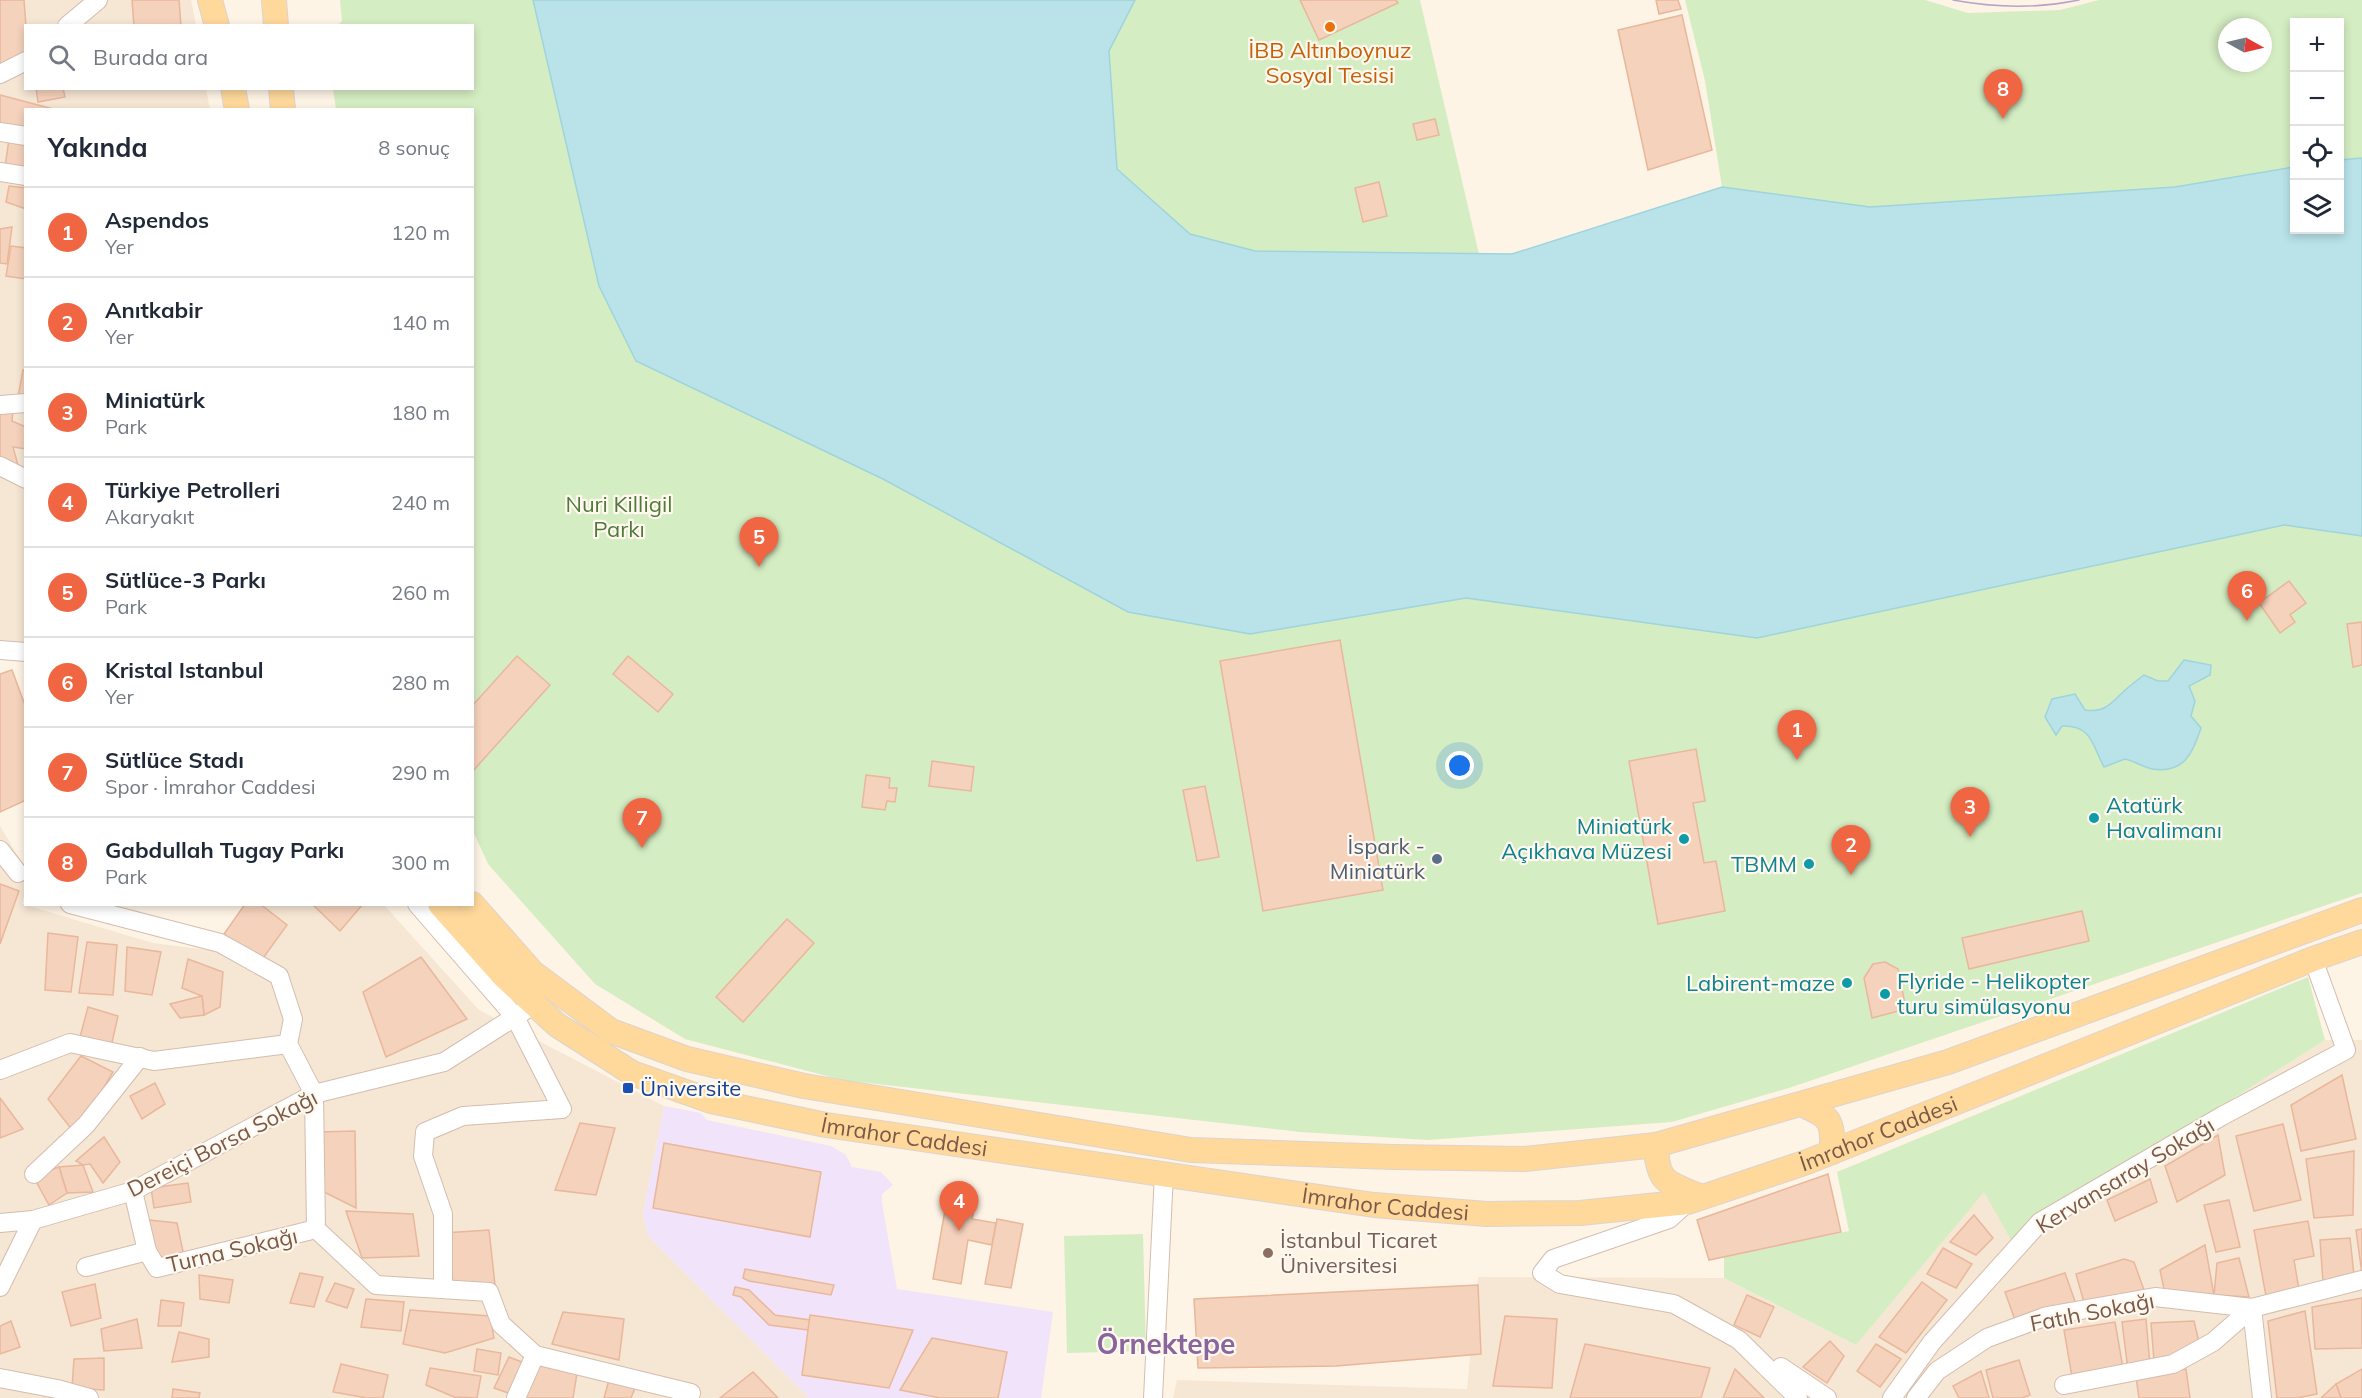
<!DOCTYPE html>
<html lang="tr">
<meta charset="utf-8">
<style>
:root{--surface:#fff;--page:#f6f6f7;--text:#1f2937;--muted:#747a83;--line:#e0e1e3;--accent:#f06643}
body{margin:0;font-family:Mulish,sans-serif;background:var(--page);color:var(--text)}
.controls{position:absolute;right:18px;top:18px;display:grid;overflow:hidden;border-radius:0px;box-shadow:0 3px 9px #0003}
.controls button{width:54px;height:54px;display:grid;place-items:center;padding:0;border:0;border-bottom:2px solid var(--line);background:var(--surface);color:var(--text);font:30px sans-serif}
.compass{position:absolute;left:2218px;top:18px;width:54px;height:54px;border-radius:50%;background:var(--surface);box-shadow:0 3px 9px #0003;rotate:98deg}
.you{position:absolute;left:1460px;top:766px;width:21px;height:21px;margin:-15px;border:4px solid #fff;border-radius:50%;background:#1a73e8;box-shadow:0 0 0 9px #1a73e833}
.badge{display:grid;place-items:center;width:39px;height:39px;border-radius:50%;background:var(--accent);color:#fff;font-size:20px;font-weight:700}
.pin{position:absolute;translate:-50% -50px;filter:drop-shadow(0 2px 3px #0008)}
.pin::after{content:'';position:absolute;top:32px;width:21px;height:18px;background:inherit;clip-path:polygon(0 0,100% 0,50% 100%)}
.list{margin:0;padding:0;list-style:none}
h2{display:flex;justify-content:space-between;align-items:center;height:78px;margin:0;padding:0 24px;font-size:26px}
h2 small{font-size:20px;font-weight:400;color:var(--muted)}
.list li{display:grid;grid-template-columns:39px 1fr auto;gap:18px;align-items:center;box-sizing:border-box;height:90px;padding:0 24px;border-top:2px solid var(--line)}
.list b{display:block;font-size:22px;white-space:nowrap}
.list p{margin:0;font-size:20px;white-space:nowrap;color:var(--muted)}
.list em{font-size:20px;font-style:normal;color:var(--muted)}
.icon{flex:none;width:33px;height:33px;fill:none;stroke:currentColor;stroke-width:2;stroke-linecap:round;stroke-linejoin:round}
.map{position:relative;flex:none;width:2362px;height:1398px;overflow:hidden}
.search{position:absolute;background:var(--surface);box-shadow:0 3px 9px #0003;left:24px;top:24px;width:450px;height:66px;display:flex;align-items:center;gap:15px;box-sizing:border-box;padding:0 21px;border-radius:0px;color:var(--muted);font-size:22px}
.panel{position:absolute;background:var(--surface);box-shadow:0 3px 9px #0003;left:24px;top:108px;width:450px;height:798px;border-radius:0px}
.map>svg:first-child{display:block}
.residential{fill:#f6e6d4}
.education{fill:#f1e3fa}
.green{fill:#d5edc3;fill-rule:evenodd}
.water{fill:#b9e3e9;stroke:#9ed4dc;stroke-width:1.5}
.building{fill:#f5d2bc;stroke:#e9b79b;stroke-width:1.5}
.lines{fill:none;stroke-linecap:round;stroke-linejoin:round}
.minor-casing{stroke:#d4bdae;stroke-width:20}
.major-casing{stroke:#dcd4cf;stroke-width:26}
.minor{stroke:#fff;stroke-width:18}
.major{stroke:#ffd89c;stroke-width:24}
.tram{stroke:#b7a3c9;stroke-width:1.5}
.food-dot{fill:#e8710a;stroke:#fff8ee;stroke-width:2}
.culture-dot{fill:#0f9aa8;stroke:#fff8ee;stroke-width:2}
.service-dot{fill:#5c6f8a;stroke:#fff8ee;stroke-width:2}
.transit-dot{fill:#1a4fb4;stroke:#fff8ee;stroke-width:2}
.education-dot{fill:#8d6e63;stroke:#fff8ee;stroke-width:2}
.labels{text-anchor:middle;stroke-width:4.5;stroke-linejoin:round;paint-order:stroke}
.food-label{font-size:22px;fill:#c56008;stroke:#fff8ee}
.park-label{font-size:22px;fill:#507a3c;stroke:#fff8ee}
.culture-label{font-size:22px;fill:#0d838f;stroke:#fff8ee;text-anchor:end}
.service-label{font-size:22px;fill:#4e5e75;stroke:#fff8ee;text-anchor:end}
.transit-label{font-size:22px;fill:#164399;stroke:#fff8ee;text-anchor:start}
.street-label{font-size:22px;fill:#7a5948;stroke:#fff8ee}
.education-label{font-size:22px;fill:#785e54;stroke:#fff8ee;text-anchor:start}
.district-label{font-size:28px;font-weight:bold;fill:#89649d;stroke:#fff8ee}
</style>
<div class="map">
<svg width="2362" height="1398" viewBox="0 0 2362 1398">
<rect width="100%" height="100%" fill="#fef4e6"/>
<!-- residential -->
<g class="residential">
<polygon points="0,0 191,0 196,25 26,26 26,88 206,89 210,109 26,110 25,642 0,640"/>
<polygon points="0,826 25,868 25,892 22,904 153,943 208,950 249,905 384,905 479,1010 664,1106 643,1214 648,1236 809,1398 0,1398"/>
<polygon points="2325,1040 2362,1040 2362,1398 1173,1398 1177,1380 1467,1389 1478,1277 1724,1278 1856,1345 1984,1191 2011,1240"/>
</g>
<!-- education -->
<polygon class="education" points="664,1106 701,1113 707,1120 831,1146 846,1155 852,1167 881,1172 893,1185 882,1194 882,1203 897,1289 1053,1312 1041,1398 809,1398 648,1236 643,1214"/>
<!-- green -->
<g class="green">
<polygon points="340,0 533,0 599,286 636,361 883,479 1128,612 1250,634 1466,598 1757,638 2284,525 2362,536 2362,893 1789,1088 1672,1122 1428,1140 1300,1132 842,1080 685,1039 595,984 488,864 473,831 472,110 336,109 333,89 472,88 472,26 338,25 342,21"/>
<polygon points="1135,0 1420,0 1479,254 1255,251 1186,233 1117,169 1109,51"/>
<path d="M1685,0H1925L1968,13L2060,10L2099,0H2362V158L2340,160V22H2294V167L2175,187L1870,207L1722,187L1705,81ZM2227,27H2263V63H2227Z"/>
<polygon points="2308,977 2325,1040 2011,1240 1984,1192 1856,1345 1724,1278 1724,1257 1849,1231 1837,1172"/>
<polygon points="1143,1234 1146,1351 1067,1353 1064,1236"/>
</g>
<!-- water -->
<g class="water">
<polygon points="533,0 1135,0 1109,51 1117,169 1190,234 1255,251 1512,254 1722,187 1870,207 2175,187 2294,167 2294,230 2340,230 2340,160 2362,158 2362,536 2284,525 1757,638 1466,598 1250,634 1128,612 883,479 636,361 599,286"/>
<path d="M2184,660L2211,665L2210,675L2189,686L2195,701L2191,716L2201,728C2193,753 2184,774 2152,769C2143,767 2134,761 2125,759L2104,767C2092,745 2092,725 2062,726L2056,735L2045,717L2052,699L2075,694L2085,710C2103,713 2110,705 2122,693C2128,687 2136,681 2144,675L2158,681H2168Z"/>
</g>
<!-- building -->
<g class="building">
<polygon points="0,0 24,0 26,26 26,60 0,69"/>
<polygon points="132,0 179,0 181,26 134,26"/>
<polygon points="1300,0 1396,0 1398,3 1319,40"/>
<polygon points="1656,0 1678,0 1681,9 1659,14"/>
<polygon points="1682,15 1712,150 1648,170 1618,30"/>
<polygon points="36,88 63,88 65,97 38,102"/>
<polygon points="0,95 57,110 26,110 26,131 0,124"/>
<polygon points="1435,119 1439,135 1417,140 1413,124"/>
<polygon points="9,139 26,142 26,170 5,167"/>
<polygon points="1379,182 1387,216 1363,222 1355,188"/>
<polygon points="9,186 26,188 26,209 6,202"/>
<polygon points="12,227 7,264 0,263 0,229"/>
<polygon points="11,246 26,248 26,279 6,276"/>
<polygon points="23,370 26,370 26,399 18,397"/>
<polygon points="13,410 12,421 26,427 26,449 13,447 18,465 0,462 0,413"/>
<polygon points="2289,581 2306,603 2290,615 2295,622 2280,633 2259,603"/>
<polygon points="2362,622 2362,665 2353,667 2347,624"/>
<polygon points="1340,640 1383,890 1263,911 1220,661"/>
<polygon points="517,656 550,685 472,772 472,706"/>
<polygon points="628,656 673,694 658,712 613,674"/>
<polygon points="12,670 26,708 26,800 0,812 0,674"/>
<polygon points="1696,749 1705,801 1693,803 1704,863 1716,861 1725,911 1658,924 1629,761"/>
<polygon points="932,761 974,767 971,791 929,786"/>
<polygon points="866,775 890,778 889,788 897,788 895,802 887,801 885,810 862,807"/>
<polygon points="1205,786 1219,857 1197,861 1183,790"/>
<polygon points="0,884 19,891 0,944"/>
<polygon points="245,904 260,904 287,925 261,961 224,934"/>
<polygon points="312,904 363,904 340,931"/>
<polygon points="2082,911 2089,941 1969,969 1962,938"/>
<polygon points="787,919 814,943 743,1022 716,997"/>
<polygon points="48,933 78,937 71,992 45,990"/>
<polygon points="87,942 117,945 113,995 79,993"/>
<polygon points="127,947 161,952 152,995 125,991"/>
<polygon points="421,957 467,1019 386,1057 363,992"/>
<polygon points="188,959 223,972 220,1007 204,1015 202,996 182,988"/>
<polygon points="1885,962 1898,969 1906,1009 1872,1018 1864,978 1873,964"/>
<polygon points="202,996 204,1015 180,1018 170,1004"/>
<polygon points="88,1007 118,1016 111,1047 79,1041"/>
<polygon points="81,1056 113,1072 76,1135 48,1099"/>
<polygon points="2342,1075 2356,1139 2301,1151 2291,1105"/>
<polygon points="155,1083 165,1104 142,1119 130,1096"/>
<polygon points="0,1098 23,1129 0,1138"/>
<polygon points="580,1123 615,1128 596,1195 555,1190"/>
<polygon points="2283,1124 2301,1200 2254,1211 2236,1136"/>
<polygon points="355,1131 356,1208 322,1191 319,1132"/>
<polygon points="2218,1135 2225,1175 2177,1202 2165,1166"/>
<polygon points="104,1137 120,1162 103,1183 90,1164 83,1165 76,1161"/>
<polygon points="664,1143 821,1172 810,1237 653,1208"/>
<polygon points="2354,1151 2353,1215 2314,1218 2306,1159"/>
<polygon points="83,1165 93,1192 67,1193 59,1167"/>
<polygon points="59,1167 67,1193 49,1205 33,1176"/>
<polygon points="1828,1174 1841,1232 1709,1260 1697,1220"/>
<polygon points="2150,1179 2157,1202 2115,1221 2107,1200"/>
<polygon points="188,1183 191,1202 154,1208 151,1188"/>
<polygon points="2229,1200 2240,1247 2216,1252 2204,1205"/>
<polygon points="946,1204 974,1209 972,1219 996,1223 992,1245 968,1240 961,1284 933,1279"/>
<polygon points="346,1211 413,1214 419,1256 362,1258"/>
<polygon points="1974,1215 1993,1238 1976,1255 1950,1242"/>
<polygon points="997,1219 1023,1224 1011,1288 985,1284"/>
<polygon points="149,1220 177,1223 185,1261 157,1268"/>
<polygon points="2308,1221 2314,1256 2294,1260 2300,1296 2267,1302 2254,1230"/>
<polygon points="2362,1229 2362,1274 2356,1230"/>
<polygon points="489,1230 495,1285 443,1289 443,1233"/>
<polygon points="2350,1238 2354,1275 2323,1282 2320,1240"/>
<polygon points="2205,1245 2214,1295 2165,1294 2160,1270"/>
<polygon points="1943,1248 1972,1264 1956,1288 1927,1274"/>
<polygon points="2239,1258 2249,1297 2214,1295 2217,1263"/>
<polygon points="2124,1259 2134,1262 2145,1293 2085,1306 2076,1274"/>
<polygon points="745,1269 834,1285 831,1295 749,1281 743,1278"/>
<polygon points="300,1273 323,1277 314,1307 290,1303"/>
<polygon points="2065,1273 2077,1307 2015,1320 2005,1292"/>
<polygon points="199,1275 233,1280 229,1303 200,1299"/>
<polygon points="1922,1282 1947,1300 1906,1353 1879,1337"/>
<polygon points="335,1283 354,1289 347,1308 326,1301"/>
<polygon points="95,1284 101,1318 71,1326 62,1292"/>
<polygon points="1478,1285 1481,1354 1336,1366 1198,1368 1194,1299"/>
<polygon points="735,1287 749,1290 775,1315 810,1320 808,1330 769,1325 741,1297 733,1295"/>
<polygon points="1747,1295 1774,1307 1760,1337 1734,1325"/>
<polygon points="2362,1298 2362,1348 2315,1349 2312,1307"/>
<polygon points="366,1299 404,1302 401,1331 361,1327"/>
<polygon points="161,1300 184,1303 181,1326 158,1326"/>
<polygon points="410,1310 490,1316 494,1338 445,1353 403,1344"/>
<polygon points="2305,1311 2317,1394 2297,1398 2277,1398 2268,1321"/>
<polygon points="563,1312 624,1319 619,1360 552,1344"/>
<polygon points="810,1315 913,1330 889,1388 802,1375"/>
<polygon points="1505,1316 1557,1319 1552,1388 1493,1386"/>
<polygon points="137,1319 142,1348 104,1351 101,1329"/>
<polygon points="2146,1319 2150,1365 2128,1370 2122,1322"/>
<polygon points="11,1321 20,1347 0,1354 0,1326"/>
<polygon points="2194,1321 2199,1342 2175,1355 2154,1361 2151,1323"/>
<polygon points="2115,1322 2123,1368 2072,1377 2064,1330"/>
<polygon points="179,1332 209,1339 209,1357 172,1362"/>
<polygon points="932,1338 1007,1352 998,1398 940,1398 900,1390"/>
<polygon points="1830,1341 1844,1356 1827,1383 1803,1367"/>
<polygon points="1585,1344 1710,1368 1701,1398 1570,1398"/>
<polygon points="1876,1344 1901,1359 1880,1387 1857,1371"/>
<polygon points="477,1349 501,1353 498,1375 474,1371"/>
<polygon points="509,1357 527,1364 511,1394 494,1388"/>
<polygon points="104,1358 104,1390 72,1388 74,1359"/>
<polygon points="2019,1360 2030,1395 2022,1398 1993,1398 1986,1370"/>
<polygon points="341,1364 388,1375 383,1398 367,1398 333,1392"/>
<polygon points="537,1365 577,1373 573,1398 524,1398"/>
<polygon points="430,1368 481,1376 477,1398 454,1397 426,1385"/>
<polygon points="1735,1369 1764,1398 1723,1398"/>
<polygon points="2186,1369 2190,1398 2139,1398 2136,1377"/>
<polygon points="2362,1369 2362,1398 2341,1398 2336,1384"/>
<polygon points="1981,1371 1989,1398 1959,1398 1953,1386"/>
<polygon points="753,1372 778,1398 720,1398"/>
<polygon points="609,1380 635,1388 631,1398 604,1398"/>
<polygon points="2336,1384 2341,1398 2321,1398"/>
<polygon points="173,1389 200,1393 199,1398 172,1398"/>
</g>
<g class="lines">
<defs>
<g id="minor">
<polyline points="67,26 98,0"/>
<polyline points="0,74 26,61"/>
<polyline points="0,132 26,136"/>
<polyline points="0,172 26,176"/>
<polyline points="0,405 26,403"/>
<polyline points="0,466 26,479"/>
<polyline points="0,650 26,652"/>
<polyline points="0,850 18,873"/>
<polyline points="70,904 220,943 279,976 293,1019 288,1044 314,1094 316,1229 376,1285 489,1292 501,1324 535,1355 691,1393 689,1398"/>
<polyline points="417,904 515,1017 562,1109 463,1116 425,1132 423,1156 443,1214 443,1289"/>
<polyline points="0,1070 70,1043 154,1061 288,1044"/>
<polyline points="34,1174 86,1125 140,1057"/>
<polyline points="133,1191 147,1251 157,1268 316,1229"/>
<polyline points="1688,1202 1669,1219 1553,1259 1542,1273 1560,1284 1674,1304 1739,1340 1798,1398"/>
<polyline points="0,1223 33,1220 133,1191 314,1094 444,1062 535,1004"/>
<polyline points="86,1267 147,1251"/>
<polyline points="0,1287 33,1220"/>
<polyline points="2252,1308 2262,1398"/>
<polyline points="1781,1367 1827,1398"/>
<polyline points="0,1378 57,1389 89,1398"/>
<polyline points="2064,1385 2173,1364 2213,1342 2252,1308"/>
<polyline points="516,1398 535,1355"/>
<polyline points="1153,1398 1164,1174"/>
<polyline points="1892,1398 1932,1342 2040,1222 2222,1116 2346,1050 2313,959"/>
<polyline points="1916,1398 1937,1371 1987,1338 2047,1316 2155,1297 2252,1308 2362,1280"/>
</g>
<g id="major">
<polyline points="210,0 217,26"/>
<polyline points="274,0 276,26"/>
<polyline points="233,88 237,110"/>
<polyline points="281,88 283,110"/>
<path id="s1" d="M440,904L504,976L557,1025L632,1073L711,1101L826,1125L1374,1205L1487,1214L1580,1213L1688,1202L1807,1162L2313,959L2362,942"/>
<polyline points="472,904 533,973 611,1031 687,1059 804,1086 1191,1150 1393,1157 1524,1159 1656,1145 1948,1062 2362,910"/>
<path d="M1803,1105C1831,1117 1833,1121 1832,1152"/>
<path d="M1656,1145C1657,1184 1668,1183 1702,1197"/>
</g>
</defs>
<!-- minor casing -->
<use href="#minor" class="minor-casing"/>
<!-- major casing -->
<use href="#major" class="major-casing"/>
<!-- minor -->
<use href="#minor" class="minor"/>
<!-- major -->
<use href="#major" class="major"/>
<!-- tram -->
<path class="tram" d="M1953,0C1996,8 2036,9 2079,0"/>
</g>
<!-- markers -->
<circle class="food-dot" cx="1330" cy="27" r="6"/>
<g class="culture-dot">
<circle cx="2094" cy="818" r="6"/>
<circle cx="1684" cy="839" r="6"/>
<circle cx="1809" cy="864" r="6"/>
<circle cx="1847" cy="983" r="6"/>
<circle cx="1885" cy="994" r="6"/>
</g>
<circle class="service-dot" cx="1437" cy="859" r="6"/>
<rect class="transit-dot" x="622" y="1082" width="12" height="12" rx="3"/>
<circle class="education-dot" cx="1268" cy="1253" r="6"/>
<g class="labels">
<!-- food labels -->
<g class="food-label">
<text x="1330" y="58">İBB Altınboynuz<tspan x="1330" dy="25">Sosyal Tesisi</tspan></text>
</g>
<!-- park labels -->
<g class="park-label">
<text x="619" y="512">Nuri Killigil<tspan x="619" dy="25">Parkı</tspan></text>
</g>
<!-- culture labels -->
<g class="culture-label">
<text x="2106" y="813" text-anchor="start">Atatürk<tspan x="2106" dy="25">Havalimanı</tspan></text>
<text x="1672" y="834">Miniatürk<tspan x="1672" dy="25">Açıkhava Müzesi</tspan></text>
<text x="1797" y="872">TBMM</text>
<text x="1897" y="989" text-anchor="start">Flyride - Helikopter<tspan x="1897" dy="25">turu simülasyonu</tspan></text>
<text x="1835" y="991">Labirent-maze</text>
</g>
<!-- service labels -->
<g class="service-label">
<text x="1425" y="854">İspark -<tspan x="1425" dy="25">Miniatürk</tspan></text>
</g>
<!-- transit labels -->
<g class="transit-label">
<text x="640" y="1096">Üniversite</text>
</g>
<!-- street labels -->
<g class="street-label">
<text dy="8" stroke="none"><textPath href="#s1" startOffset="1530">İmrahor Caddesi</textPath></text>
<text dy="8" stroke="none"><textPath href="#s1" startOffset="538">İmrahor Caddesi</textPath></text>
<text transform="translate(222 1143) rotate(-27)" y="8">Dereiçi Borsa Sokağı</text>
<text transform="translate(2125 1175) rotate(-31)" y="8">Kervansaray Sokağı</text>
<text dy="8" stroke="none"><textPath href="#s1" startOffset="1024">İmrahor Caddesi</textPath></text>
<text transform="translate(232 1250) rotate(-13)" y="8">Turna Sokağı</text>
<text transform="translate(2092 1312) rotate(-11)" y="8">Fatıh Sokağı</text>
</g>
<!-- education labels -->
<g class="education-label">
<text x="1280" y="1248">İstanbul Ticaret<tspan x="1280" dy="25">Üniversitesi</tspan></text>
</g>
<!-- district labels -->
<g class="district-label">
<text x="1166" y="1354">Örnektepe</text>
</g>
</g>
</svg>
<div class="controls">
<button>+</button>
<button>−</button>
<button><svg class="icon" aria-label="locate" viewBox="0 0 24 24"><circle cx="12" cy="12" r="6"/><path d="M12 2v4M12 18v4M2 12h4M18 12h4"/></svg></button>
<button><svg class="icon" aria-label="layers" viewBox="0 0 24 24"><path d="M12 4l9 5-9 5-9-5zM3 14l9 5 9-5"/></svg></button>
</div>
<svg class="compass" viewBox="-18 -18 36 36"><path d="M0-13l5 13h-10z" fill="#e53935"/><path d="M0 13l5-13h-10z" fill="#747a83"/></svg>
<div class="you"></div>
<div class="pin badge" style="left:1797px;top:760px">1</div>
<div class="pin badge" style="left:1851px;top:875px">2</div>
<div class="pin badge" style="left:1970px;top:837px">3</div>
<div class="pin badge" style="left:959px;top:1231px">4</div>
<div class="pin badge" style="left:759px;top:567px">5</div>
<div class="pin badge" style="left:2247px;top:621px">6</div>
<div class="pin badge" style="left:642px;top:848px">7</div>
<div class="pin badge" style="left:2003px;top:119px">8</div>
<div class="search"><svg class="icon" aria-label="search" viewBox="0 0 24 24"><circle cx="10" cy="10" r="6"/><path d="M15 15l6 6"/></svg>Burada ara</div>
<section class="panel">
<h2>Yakında<small>8 sonuç</small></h2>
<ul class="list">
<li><span class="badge">1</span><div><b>Aspendos</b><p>Yer</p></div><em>120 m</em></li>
<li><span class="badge">2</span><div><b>Anıtkabir</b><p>Yer</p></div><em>140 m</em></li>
<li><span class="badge">3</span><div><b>Miniatürk</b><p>Park</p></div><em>180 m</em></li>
<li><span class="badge">4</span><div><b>Türkiye Petrolleri</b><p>Akaryakıt</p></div><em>240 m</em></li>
<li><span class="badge">5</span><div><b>Sütlüce-3 Parkı</b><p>Park</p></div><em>260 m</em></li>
<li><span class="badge">6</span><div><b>Kristal Istanbul</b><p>Yer</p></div><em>280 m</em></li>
<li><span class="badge">7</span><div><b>Sütlüce Stadı</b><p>Spor · İmrahor Caddesi</p></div><em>290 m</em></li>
<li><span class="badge">8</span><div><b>Gabdullah Tugay Parkı</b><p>Park</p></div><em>300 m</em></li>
</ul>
</section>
</div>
